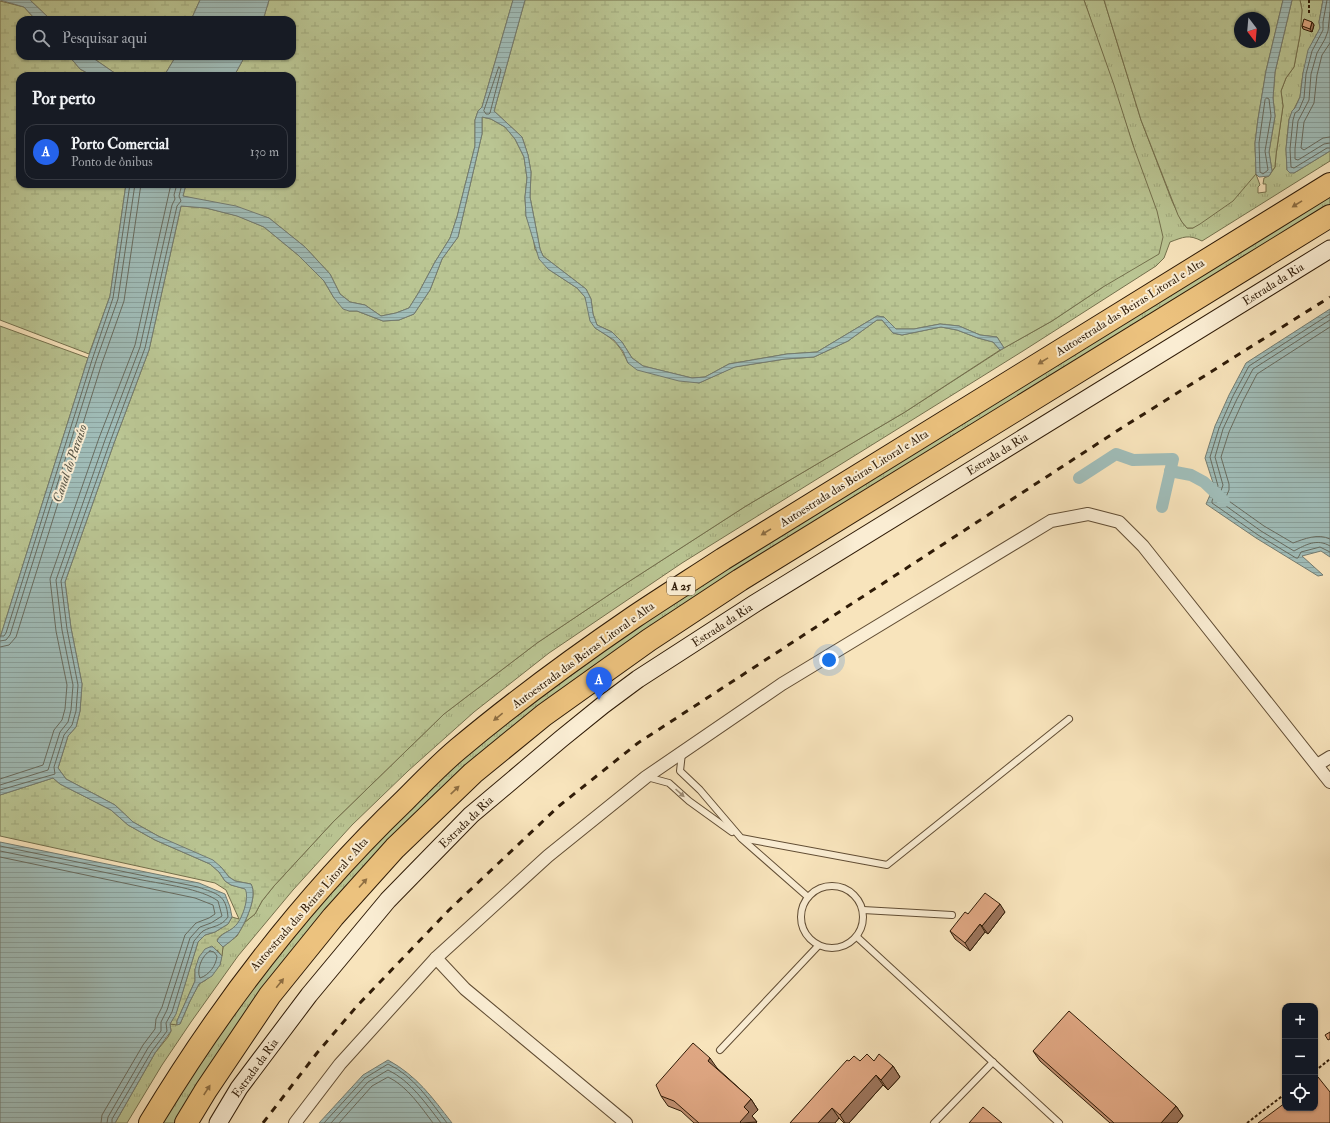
<!DOCTYPE html>
<html lang="pt">
<meta charset="utf-8">
<style>
:root{--surface:#171b24;--page:#20242c;--text:#f1f3f6;--muted:#9ea1a6;--line:#363941;--accent:#2563eb}
body{margin:0;font-family:"IM FELL Double Pica",serif;background:var(--page);color:var(--text)}
.controls{position:absolute;right:12px;bottom:12px;display:grid;overflow:hidden;border-radius:8px;box-shadow:0 1px 3px #0004}
.controls button{width:36px;height:36px;display:grid;place-items:center;padding:0;border:0;border-bottom:1px solid var(--line);background:var(--surface);color:var(--text);font:20px sans-serif}
.compass{position:absolute;left:1234px;top:12px;width:36px;height:36px;border-radius:50%;background:var(--surface);box-shadow:0 1px 3px #0004;rotate:164deg}
.you{position:absolute;left:829px;top:660px;width:14px;height:14px;margin:-10px;border:3px solid #fff;border-radius:50%;background:#1a73e8;box-shadow:0 0 0 6px #1a73e833}
.badge{display:grid;place-items:center;width:26px;height:26px;border-radius:50%;background:var(--accent);color:#fff;font-size:13px;font-weight:700}
.pin{position:absolute;translate:-50% -33px;filter:drop-shadow(0 1px 2px #0008)}
.pin::after{content:'';position:absolute;top:21px;width:14px;height:12px;background:inherit;clip-path:polygon(0 0,100% 0,50% 100%)}
.list{margin:0;padding:0;list-style:none}
h2{display:flex;justify-content:space-between;align-items:center;height:52px;margin:0;padding:0 16px;font-size:17px}
h2 small{font-size:13px;font-weight:400;color:var(--muted)}
.list li{display:grid;grid-template-columns:26px 1fr auto;gap:12px;align-items:center;box-sizing:border-box;height:56px;margin:0 8px 8px;padding:0 8px;border:1px solid var(--line);border-radius:12px}
.list b{display:block;font-size:15px;white-space:nowrap}
.list p{margin:0;font-size:13px;white-space:nowrap;color:var(--muted)}
.list em{font-size:13px;font-style:normal;color:var(--muted)}
.icon{flex:none;width:22px;height:22px;fill:none;stroke:currentColor;stroke-width:2;stroke-linecap:round;stroke-linejoin:round}
.map{position:relative;flex:none;width:1330px;height:1123px;overflow:hidden}
.search{position:absolute;background:var(--surface);box-shadow:0 1px 3px #0004;left:16px;top:16px;width:280px;height:44px;display:flex;align-items:center;gap:10px;box-sizing:border-box;padding:0 14px;border-radius:12px;color:var(--muted);font-size:15px}
.panel{position:absolute;background:var(--surface);box-shadow:0 1px 3px #0004;left:16px;top:72px;width:280px;height:116px;border-radius:12px}
.map>svg:first-child{display:block}
.grass{fill:url(#grass-tufts);stroke:#74704d}
.wetland{fill:url(#wetland-marsh);stroke:#74704d;fill-rule:evenodd}
.water{fill:url(#water-rules);stroke:#737c72}
.lines{fill:none;stroke-linecap:round;stroke-linejoin:round}
.shore{stroke:#686c60;stroke-width:1}
.canal{stroke:#a0bdb9;stroke-width:12}
.lane-casing{stroke:#614d34;stroke-width:8}
.street-casing{stroke:#614d34;stroke-width:14}
.secondary-casing{stroke:#2f1b07;stroke-width:19}
.highway-casing{stroke:#2f1b07;stroke-width:24}
.path{stroke:#2f1b07;stroke-width:2;stroke-dasharray:3 2;stroke-linecap:butt}
.lane{stroke:#faedd3;stroke-width:6}
.street{stroke:#faedd3;stroke-width:12}
.secondary{stroke:#faedd3;stroke-width:17}
.highway{stroke:#ecc27e;stroke-width:22}
.rail{stroke:#2f1b07;stroke-width:3;stroke-dasharray:7 7;stroke-linecap:butt}
.wall{fill:#c09071;stroke:#2f1b07}
.shaded-wall{fill:#9c755c;stroke:#2f1b07}
.building{fill:#dfa783;stroke:#2f1b07}
.oneway{fill:#8e6e42}
.oneway2{fill:#9f8e77}
.labels{text-anchor:middle;stroke-width:4;stroke-linejoin:round;paint-order:stroke}
.shield{fill:#faedd3;stroke:#6c5a44;stroke-width:1}
.shield-label{font-size:11px;font-weight:bold;fill:#2f1b07}
.street-label{font-size:12px;fill:#2f1b07;stroke:#faedd3}
.water-label{font-size:13px;font-style:italic;fill:#575445;stroke:#faedd3}
</style>
<div class="map">
<svg width="1330" height="1123" viewBox="0 0 1330 1123">
<defs>
<pattern id="grass-tufts" width="24" height="20" patternUnits="userSpaceOnUse"><rect width="24" height="20" fill="#bac593"/><path d="M3 7l-1-3M5 7V3M7 7l1-3M15 17l-1-3M17 17v-4M19 17l1-3" fill="none" stroke="#a0a97d"/></pattern>
<pattern id="wetland-marsh" width="20" height="14" patternUnits="userSpaceOnUse"><rect width="20" height="14" fill="#bac593"/><path d="M1 5h8M5 5V1M11 12h8M15 12V8" fill="none" stroke="#a0a97d"/></pattern>
<pattern id="water-rules" width="6" height="5" patternUnits="userSpaceOnUse"><rect width="6" height="5" fill="#a0bdb9"/><path d="M0 2.5h6" fill="none" stroke="#8aa29e"/></pattern>
</defs>
<rect width="100%" height="100%" fill="#f8e4bc"/>
<filter id="stains"><feTurbulence type="fractalNoise" baseFrequency=".005" numOctaves="4"/><feColorMatrix values="0 0 0 0 .2 0 0 0 0 .09 0 0 0 0 .02 0 0 0 .5 -.17"/></filter>
<radialGradient id="worn" r=".72"><stop offset=".6" stop-color="#630" stop-opacity="0"/><stop offset="1" stop-color="#630" stop-opacity=".3"/></radialGradient>
<!-- grass -->
<g class="grass">
<path d="M1084,0H1104L1141,120L1172,201L1182,222L1187,228H1193L1256,174L1260,185L1258,187V193L1266,192V184H1263L1264,178L1269,176L1275,167L1276,155L1283,106L1281,91L1286,78L1294,67L1300,35L1302,10L1300,0H1323L1319,22L1320,28L1317,35L1313,41L1303,73L1300,97L1289,119L1286,149L1287,170L1294,173L1330,151V161L1202,241C1188,234 1184,237 1170,242L1164,258L1156,266L1023,351L682,563L549,653L474,712L408,771L352,825L293,890L238,956L191,1022L162,1065L127,1123H115L155,1053L168,1037L171,1031L170,1024H180L190,1001L199,984L206,980L220,965L223,947L237,936L245,922L255,914L262,901L274,886L333,822L444,714L537,643L622,586L746,506L905,412L1004,348L1052,321L1103,287L1133,145L1113,85Z"/>
<polygon points="1330,195 1330,208 901,473 443,793 178,1123 161,1123 180,1091 270,963 351,868 430,789 467,755 556,683 693,589"/>
</g>
<!-- wetland -->
<g class="wetland">
<polygon points="30,0 200,0 191,20 51,20"/>
<polygon points="269,0 513,0 482,107 478,111 475,120 475,146 457,217 450,238 435,262 419,292 409,308 396,313 381,316 365,305 350,302 340,294 330,274 305,247 269,218 183,196 186,184 292,184 292,76 234,76 245,56 292,56 292,20 263,20"/>
<polygon points="525,0 1084,0 1114,85 1133,145 1157,211 1163,237 1159,254 1103,287 1052,321 1004,348 997,337 980,335 959,326 940,324 914,329 896,329 884,317 877,316 817,352 787,354 729,364 705,377 692,378 643,366 632,358 622,342 612,332 597,325 593,314 591,299 586,289 543,256 540,249 530,197 531,172 528,155 522,137 494,111"/>
<path d="M1104,0H1283L1266,71L1258,119L1255,143L1256,174L1233,201L1200,224L1193,228H1187L1182,222L1178,215L1141,120ZM1240,18H1264V42H1240Z"/>
<polygon points="1292,0 1300,0 1302,10 1300,35 1294,67 1286,78 1281,91 1283,106 1276,155 1275,167 1272,171 1269,152 1275,116 1273,98 1275,72"/>
<polygon points="0,1 24,7 36,20 20,20 20,56 69,56 80,69 93,76 20,76 20,184 126,184 110,296 89,354 0,320"/>
<polygon points="90,56 176,56 164,76 119,76"/>
<path d="M482,117L491,119L505,127L515,139L524,157L527,178L525,197L526,216L532,231L535,249L548,269L577,288L585,297L595,328C613,339 619,343 628,363L699,383L734,367L785,359L814,357L848,341L877,320H882L893,333L902,335L941,327L957,330L978,338L993,342L1000,350L905,412L746,506L622,586L537,643L444,714L333,822L274,886L262,901L255,914L245,922C249,911 257,895 251,884L235,881L229,877L221,867L158,836L133,822L115,805L66,779L58,768L68,736L76,727L80,711L82,684L71,628L65,582L114,443L149,350L181,206L206,208L238,216L264,227L298,255L324,281L334,298L349,311H357L383,321L399,320L414,314L430,290L442,259L458,237L482,134Z"/>
<polygon points="0,326 88,358 0,638"/>
<path d="M53,778L60,784L111,810L128,825L155,840L210,864L219,872L225,881L231,885L246,889C250,898 242,921 235,927C229,932 221,933 217,940L223,947L222,956L217,950L195,969V981L177,1021V1025L170,1024L176,1013L198,942L205,935L215,932L228,924L232,917L239,919L226,890L215,883L0,836V795Z"/>
</g>
<!-- water -->
<g class="water">
<polygon points="0,0 30,0 51,20 36,20 24,7"/>
<polygon points="200,0 269,0 263,20 191,20"/>
<path d="M513,0H525L494,111L522,137L528,155L531,172L530,197L540,249L543,256L586,289L591,299L593,314L597,325L612,332L622,342L632,358L643,366L692,378L705,377L729,364L787,354L817,352L877,316L884,317L896,329H914L940,324L959,326L980,335L997,337L1004,348L1000,350L993,342L978,338L957,330L941,327L902,335L893,333L882,320H877L848,341L814,357L785,359L735,367L699,383L679,381L637,370L628,363L623,351L614,340L595,328L590,321L585,297L577,288L548,269L539,259L526,216L525,197L527,178L524,157L515,139L505,127L491,119L482,117V134L458,237L442,259L430,290L414,314L399,320L383,321L357,311H349L343,309L334,298L324,281L298,255L264,227L237,216L206,208L181,206L149,350L114,443L65,582L71,628L82,684L80,711L76,727L68,736L58,768L66,779L115,805L133,822L158,836L213,860L221,867L229,877L235,881L251,884C258,897 245,923 238,934C234,939 228,943 223,947L217,941C221,933 229,932 234,927C242,921 250,897 245,889L231,885L225,881L219,872L210,864L155,840L128,825L111,810L60,784L53,778L0,795V638L88,358L110,296L126,184H186L183,196L236,206L269,218L305,247L330,274L340,294L350,302L365,305L381,316L396,313L409,308L419,292L435,262L450,238L457,217L475,146V120L478,111L482,107Z"/>
<polygon points="1283,0 1292,0 1275,72 1273,98 1275,116 1269,152 1272,171 1269,176 1259,177 1256,174 1255,143 1258,119 1266,71"/>
<polygon points="1323,0 1330,0 1330,151 1294,173 1290,173 1287,170 1286,149 1289,120 1292,111 1295,108 1300,97 1303,73 1308,50 1320,28 1319,22"/>
<polygon points="69,56 90,56 119,76 93,76 80,69"/>
<polygon points="176,56 245,56 234,76 164,76"/>
<polygon points="1330,309 1330,557 1321,551 1302,556 1323,575 1318,576 1256,538 1206,504 1214,486 1205,458 1215,426 1229,395 1246,363"/>
<polygon points="0,842 199,883 225,894 230,907 232,917 228,924 215,932 205,935 198,942 176,1014 170,1024 171,1031 155,1053 115,1123 0,1123"/>
<polygon points="212,946 222,956 220,965 212,976 199,984 190,1001 180,1024 177,1025 177,1021 195,981 195,969 199,957 205,949"/>
<path d="M388,1060C417,1076 432,1097 452,1123H319L363,1075Z"/>
</g>
<g class="lines">
<!-- shore -->
<g class="shore">
<polyline points="1327,0 1323,22 1323,30 1312,51 1306,74 1304,98 1299,110 1295,113 1293,120 1290,149 1291,167 1294,168 1327,148 1330,148"/>
<polyline points="1330,12 1328,31 1325,39 1317,53 1311,74 1309,100 1298,121 1295,149 1295,159 1298,160 1324,144 1330,143"/>
<polyline points="1330,43 1322,55 1317,75 1314,103 1304,122 1301,148 1304,150 1323,138 1330,137"/>
<polygon points="499,67 501,70 490,113 489,114 486,114 484,111"/>
<polygon points="1267,98 1269,99 1271,116 1265,151 1268,170 1263,174 1260,172 1259,143 1265,100"/>
<polyline points="1330,314 1249,366 1233,396 1219,428 1210,457 1218,486 1212,501 1212,503 1258,535 1296,558 1298,558 1301,552 1320,547 1330,552"/>
<path d="M1330,320L1253,369L1237,399L1223,429L1215,457L1223,485L1218,499L1219,501L1261,531L1294,551C1305,545 1317,538 1330,546"/>
<path d="M1330,327L1257,374L1243,401L1229,432L1221,457L1229,484V490L1226,497V499L1264,526L1293,543C1304,539 1318,533 1330,539"/>
<polyline points="0,636 4,636 6,633 92,360 113,298 130,184"/>
<polyline points="0,641 6,640 10,635 96,361 118,299 135,184"/>
<polyline points="0,647 9,645 16,637 102,363 124,301 141,184"/>
<polyline points="0,779 43,765 54,730 62,720 65,709 67,685 56,631 50,579 99,438 135,345 171,184"/>
<polyline points="0,785 48,770 60,732 68,722 71,710 73,685 62,630 56,580 105,440 140,347 172,205 175,199 174,195 177,184"/>
<polyline points="0,790 55,774 54,767 64,735 72,725 76,711 78,685 67,629 61,581 110,442 145,348 177,206 181,201 179,196 182,184"/>
<path d="M0,846L198,887C217,894 226,894 228,917C221,927 212,926 203,931C200,933 197,938 194,941L172,1012L166,1023L167,1031L152,1051L112,1119V1123"/>
<path d="M0,851C47,861 95,870 142,880C163,884 202,889 218,901L222,916L211,923L200,927L190,938L167,1010L161,1022V1031L148,1048L108,1117L107,1123"/>
<polyline points="0,857 195,898 213,905 215,914 209,918 196,923 185,935 162,1007 156,1019 155,1029 143,1045 102,1115 101,1123"/>
<path d="M210,951L214,952L217,956C216,966 209,975 200,978C196,970 202,955 210,951Z"/>
<path d="M324,1123L365,1078L388,1064C414,1076 430,1101 447,1123"/>
<path d="M331,1123L368,1082L388,1070C411,1081 426,1104 441,1123"/>
<path d="M339,1123L372,1086L388,1077C407,1086 421,1107 433,1123"/>
</g>
<!-- canal -->
<g class="canal">
<polyline points="1170,471 1191,475 1204,482 1224,501"/>
<polyline points="1079,478 1116,454 1133,460 1173,459 1162,507"/>
</g>
<defs>
<g id="lane">
<polyline points="682,753 680,771 700,790 741,838 887,865 1069,719"/>
<polyline points="647,777 669,783 689,801 732,832"/>
<polyline points="742,839 808,897"/>
<circle cx="832" cy="917" r="31"/>
<polyline points="863,910 952,915"/>
<polyline points="857,937 1059,1123"/>
<polyline points="720,1050 818,946"/>
<polyline points="934,1123 993,1062"/>
</g>
<g id="street">
<polyline points="1317,765 1330,757"/>
<polyline points="436,958 465,989 626,1123"/>
<polyline points="295,1123 340,1064 436,958 548,856 646,777 782,684 1051,521 1088,514 1119,522 1143,546 1330,782"/>
</g>
<polyline id="secondary" points="218,1123 239,1088 309,995 388,900 471,815 561,739 603,705 638,679 754,604 1330,249"/>
<g id="highway">
<path d="M150,1123C221,1005 305,896 405,800C422,783 439,765 458,749C514,702 574,658 634,617C664,597 694,578 723,559L1330,184"/>
<polyline points="186,1123 206,1090 270,995 333,917 395,848 473,773 544,715 649,640 740,580 1330,216"/>
</g>
</defs>
<!-- lane casing -->
<use href="#lane" class="lane-casing"/>
<!-- street casing -->
<use href="#street" class="street-casing"/>
<!-- secondary casing -->
<use href="#secondary" class="secondary-casing"/>
<!-- highway casing -->
<use href="#highway" class="highway-casing"/>
<!-- path -->
<g class="path">
<polyline points="1309,0 1309,15"/>
<polyline points="1315,1071 1330,1059"/>
<polyline points="1247,1123 1285,1094"/>
</g>
<!-- lane -->
<use href="#lane" class="lane"/>
<!-- street -->
<use href="#street" class="street"/>
<!-- secondary -->
<use href="#secondary" class="secondary"/>
<!-- highway -->
<use href="#highway" class="highway"/>
<!-- rail -->
<polyline class="rail" points="263,1123 317,1053 357,1006 449,910 559,806 638,743 1120,429 1330,297"/>
</g>
<!-- wall -->
<g class="wall">
<polygon points="1312,22 1314,25 1312,32 1303,29 1302,26"/>
<polygon points="1005,912 988,934 985,932 970,951 955,939 950,931 968,914"/>
<polygon points="1033,1051 1176,1106 1183,1116 1177,1123 1110,1123 1040,1061"/>
<polygon points="849,1061 874,1061 893,1066 900,1077 888,1090 883,1085 849,1123 844,1123 839,1118 835,1123 790,1123"/>
<polygon points="717,1068 751,1099 758,1110 752,1116 757,1122 756,1123 694,1123 681,1111 668,1106 661,1096"/>
</g>
<!-- shaded-wall -->
<g class="shaded-wall">
<polygon points="1312,22 1314,25 1312,32 1310,29"/>
<polygon points="1000,904 1005,912 988,934 982,926"/>
<polygon points="980,924 985,932 970,951 965,943"/>
<polygon points="710,1058 717,1068 715,1071 708,1061"/>
<polygon points="893,1066 900,1077 888,1090 881,1080"/>
<polygon points="876,1075 883,1085 849,1123 845,1123 840,1115"/>
<polygon points="751,1099 758,1110 752,1116 757,1122 741,1123 740,1122 744,1107"/>
<polygon points="1176,1106 1183,1116 1177,1123 1161,1123"/>
<polygon points="832,1108 839,1118 835,1123 818,1123"/>
</g>
<!-- building -->
<g class="building">
<polygon points="1304,19 1312,22 1310,29 1302,26"/>
<polygon points="985,893 1000,904 982,926 980,924 965,943 950,931 965,912 968,914"/>
<polygon points="1069,1011 1176,1106 1161,1123 1114,1123 1033,1051"/>
<polygon points="1330,1032 1330,1039 1328,1040 1325,1035"/>
<polygon points="693,1043 710,1058 708,1061 751,1099 744,1107 749,1112 740,1122 741,1123 699,1123 674,1101 661,1096 656,1085"/>
<polygon points="867,1054 874,1061 879,1054 893,1066 881,1080 876,1075 840,1115 832,1108 818,1123 790,1123 847,1060 849,1061 854,1056 860,1061"/>
<polygon points="1318,1077 1330,1092 1330,1123 1258,1123 1285,1103 1285,1108 1315,1108 1315,1080"/>
<polygon points="983,1107 1002,1123 969,1123"/>
</g>
<!-- one-way arrows -->
<defs><path id="oneway-solid" d="M-6-.8H1V-3.2L6.5 0L1 3.2V.8H-6Z"/></defs>
<g class="oneway">
<use href="#oneway-solid" transform="translate(1297 204) rotate(148)"/>
<use href="#oneway-solid" transform="translate(1043 361) rotate(148)"/>
<use href="#oneway-solid" transform="translate(766 532) rotate(148)"/>
<use href="#oneway-solid" transform="translate(498 717) rotate(141)"/>
<use href="#oneway-solid" transform="translate(455 790) rotate(-44)"/>
<use href="#oneway-solid" transform="translate(363 883) rotate(-48)"/>
<use href="#oneway-solid" transform="translate(280 983) rotate(-51)"/>
<use href="#oneway-solid" transform="translate(207 1090) rotate(-57)"/>
</g>
<use class="oneway2" href="#oneway-solid" transform="translate(680 793) rotate(42)"/>
<g class="labels">
<!-- shield labels -->
<rect class="shield" x="667" y="577" width="28" height="18" rx="3"/>
<g class="shield-label">
<text x="681" y="590">A 25</text>
</g>
<!-- street labels -->
<g class="street-label">
<text transform="translate(1273 284) rotate(-32)" y="4">Estrada da Ria</text>
<text transform="translate(1130 307) rotate(-32)" y="4">Autoestrada das Beiras Litoral e Alta</text>
<text transform="translate(997 454) rotate(-32)" y="4">Estrada da Ria</text>
<text transform="translate(854 478) rotate(-32)" y="4">Autoestrada das Beiras Litoral e Alta</text>
<text transform="translate(722 625) rotate(-33)" y="4">Estrada da Ria</text>
<text transform="translate(583 655) rotate(-36)" y="4">Autoestrada das Beiras Litoral e Alta</text>
<text transform="translate(466 822) rotate(-44)" y="4">Estrada da Ria</text>
<text transform="translate(309 904) rotate(-49)" y="4">Autoestrada das Beiras Litoral e Alta</text>
<text transform="translate(255 1068) rotate(-54)" y="4">Estrada da Ria</text>
</g>
<!-- water labels -->
<g class="water-label">
<text transform="translate(69 463) rotate(-71)" y="5">Canal do Paraíso</text>
</g>
</g>
<rect width="100%" height="100%" filter="url(#stains)"/>
<rect width="100%" height="100%" fill="url(#worn)"/>
</svg>
<div class="controls">
<button>+</button>
<button>−</button>
<button><svg class="icon" aria-label="locate" viewBox="0 0 24 24"><circle cx="12" cy="12" r="6"/><path d="M12 2v4M12 18v4M2 12h4M18 12h4"/></svg></button>
</div>
<svg class="compass" viewBox="-18 -18 36 36"><path d="M0-13l5 13h-10z" fill="#e53935"/><path d="M0 13l5-13h-10z" fill="#9ea1a6"/></svg>
<div class="you"></div>
<div class="pin badge" style="left:599px;top:700px">A</div>
<div class="search"><svg class="icon" aria-label="search" viewBox="0 0 24 24"><circle cx="10" cy="10" r="6"/><path d="M15 15l6 6"/></svg>Pesquisar aqui</div>
<section class="panel">
<h2>Por perto<small></small></h2>
<ul class="list">
<li><span class="badge">A</span><div><b>Porto Comercial</b><p>Ponto de ônibus</p></div><em>130 m</em></li>
</ul>
</section>
</div>
